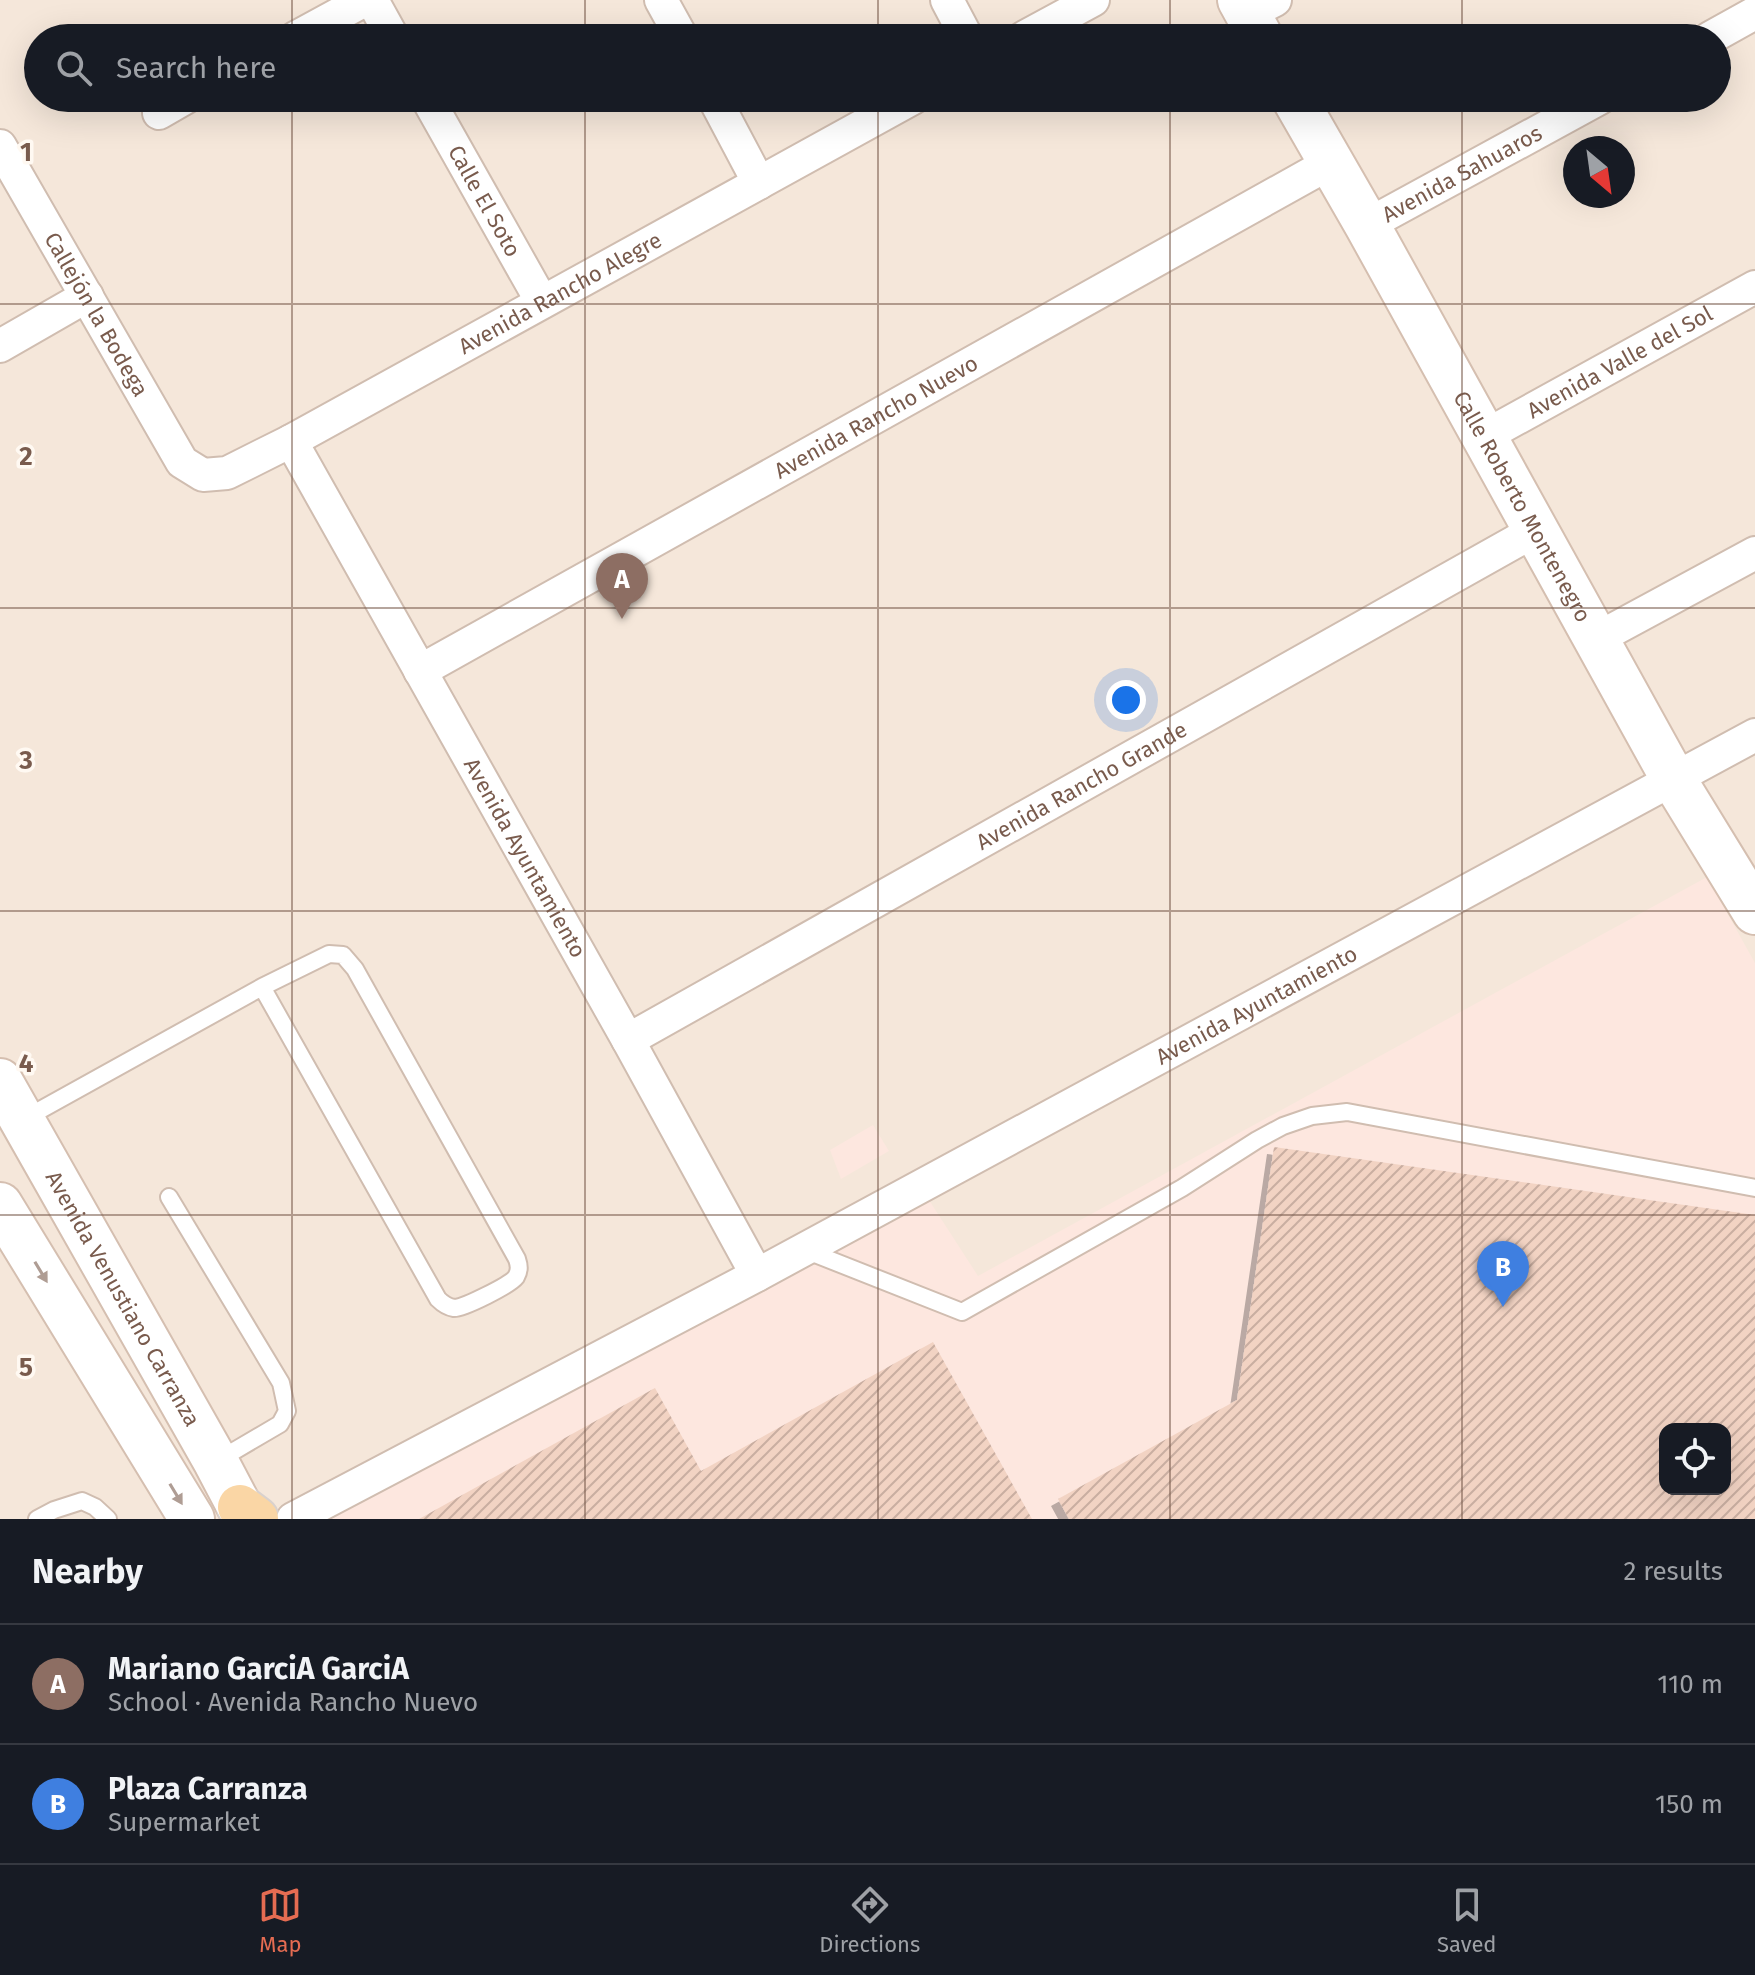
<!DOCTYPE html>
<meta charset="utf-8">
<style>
:root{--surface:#171b24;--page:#20242c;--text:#f1f3f6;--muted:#9ea1a6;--line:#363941;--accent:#e56c52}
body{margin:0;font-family:"Fira Sans",sans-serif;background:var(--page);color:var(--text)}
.controls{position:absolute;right:24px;bottom:24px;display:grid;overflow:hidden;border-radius:16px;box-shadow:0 8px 32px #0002}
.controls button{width:72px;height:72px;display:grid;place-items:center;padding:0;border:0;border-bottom:2px solid var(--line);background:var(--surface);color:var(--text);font:40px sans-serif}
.compass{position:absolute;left:1563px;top:136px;width:72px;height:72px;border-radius:50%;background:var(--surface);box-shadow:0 8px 32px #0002;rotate:151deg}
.you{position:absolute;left:1126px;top:700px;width:28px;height:28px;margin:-20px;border:6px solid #fff;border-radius:50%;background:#1a73e8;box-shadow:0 0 0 12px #1a73e833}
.badge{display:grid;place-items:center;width:52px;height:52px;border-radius:50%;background:var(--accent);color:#fff;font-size:26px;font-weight:700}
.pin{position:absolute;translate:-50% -66px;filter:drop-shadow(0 2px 4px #0008)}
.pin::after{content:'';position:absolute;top:42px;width:28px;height:24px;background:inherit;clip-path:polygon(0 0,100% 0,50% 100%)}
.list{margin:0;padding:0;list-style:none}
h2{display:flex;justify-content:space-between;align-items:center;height:104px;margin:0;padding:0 32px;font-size:34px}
h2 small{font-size:26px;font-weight:400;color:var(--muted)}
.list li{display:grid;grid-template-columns:52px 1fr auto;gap:24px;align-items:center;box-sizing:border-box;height:120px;padding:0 32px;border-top:2px solid var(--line)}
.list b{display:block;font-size:30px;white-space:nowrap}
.list p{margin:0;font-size:26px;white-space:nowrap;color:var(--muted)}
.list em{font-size:26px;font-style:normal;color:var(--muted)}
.icon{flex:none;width:44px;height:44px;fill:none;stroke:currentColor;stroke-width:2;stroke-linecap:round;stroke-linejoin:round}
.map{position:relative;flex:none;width:1755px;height:1519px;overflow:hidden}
.search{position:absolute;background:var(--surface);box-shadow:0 8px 32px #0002;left:24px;right:24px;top:24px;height:88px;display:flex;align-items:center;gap:20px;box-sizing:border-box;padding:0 28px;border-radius:44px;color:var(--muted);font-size:30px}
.sheet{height:344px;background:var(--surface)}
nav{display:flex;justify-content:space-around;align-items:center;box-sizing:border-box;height:112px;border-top:2px solid var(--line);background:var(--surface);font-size:22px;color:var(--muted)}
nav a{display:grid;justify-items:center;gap:4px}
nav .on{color:var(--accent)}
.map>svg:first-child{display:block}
.residential{fill:#f5e7da;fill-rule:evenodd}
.commercial{fill:#fde7df;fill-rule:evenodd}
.building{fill:url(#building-hatch);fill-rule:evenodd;filter:url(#shadow)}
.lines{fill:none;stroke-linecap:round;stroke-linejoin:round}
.lane-casing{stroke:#d0bdb0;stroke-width:20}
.street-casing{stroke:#d0bdb0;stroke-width:36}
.secondary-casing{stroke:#d5bfb0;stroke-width:48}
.primary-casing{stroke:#d9d1cd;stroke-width:48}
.lane{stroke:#fff;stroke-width:16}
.street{stroke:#fff;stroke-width:32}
.secondary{stroke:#fff;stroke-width:44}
.primary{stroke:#fad6a5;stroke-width:44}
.oneway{fill:#af9d94}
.grid{fill:none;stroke:#795b4d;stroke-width:2;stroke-opacity:0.55}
.labels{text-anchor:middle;stroke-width:7;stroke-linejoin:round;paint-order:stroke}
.street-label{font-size:22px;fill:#795b4d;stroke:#fff9f2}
.grid-label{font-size:26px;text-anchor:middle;font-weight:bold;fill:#795b4d;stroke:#fff9f2;stroke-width:7;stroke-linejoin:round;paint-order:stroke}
</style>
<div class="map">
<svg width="1755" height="1519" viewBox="0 0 1755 1519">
<defs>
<pattern id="building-hatch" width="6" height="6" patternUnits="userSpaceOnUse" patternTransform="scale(2)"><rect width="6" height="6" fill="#f2d3c3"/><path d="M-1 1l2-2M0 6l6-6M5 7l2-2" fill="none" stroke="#c9aea1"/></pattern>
<filter id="shadow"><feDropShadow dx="-7" dy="7" stdDeviation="0" flood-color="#0004"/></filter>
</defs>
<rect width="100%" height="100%" fill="#fdf5eb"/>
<!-- residential -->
<path class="residential" d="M0,0H1755V1519H0ZM38,38H1717V98H38ZM1575,148H1623V196H1575ZM1665,1429H1725V1489H1665Z"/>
<!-- commercial -->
<g class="commercial">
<path d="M1707,877L1755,963V1519H305L927,1197L978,1276ZM1665,1429H1725V1489H1665Z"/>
<polygon points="873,1125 889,1151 841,1179 830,1150"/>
</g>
<!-- building -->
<g class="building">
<path d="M1274,1147L1755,1215V1519H1069L1058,1499L1237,1400ZM1665,1429H1725V1489H1665Z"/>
<polygon points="933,1342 1032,1519 419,1519 655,1388 701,1471"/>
</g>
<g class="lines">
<defs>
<g id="lane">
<path d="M24,1119L262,987L329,954L343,955L355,969L517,1259C519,1265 520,1270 516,1277C510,1285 464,1308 454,1308C447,1307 443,1304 438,1299L262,987"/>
<polyline points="169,1197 281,1383 287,1411 280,1424 217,1461"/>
<polyline points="805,1250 962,1312 1182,1188 1257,1140 1283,1126 1312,1116 1347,1112 1755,1188"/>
<polyline points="37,1519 54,1510 82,1501 95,1507 108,1519"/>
</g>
<g id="street">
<polyline points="372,0 393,38"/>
<polyline points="661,0 682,38"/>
<polyline points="947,0 967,38"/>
<polyline points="1248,14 1275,0"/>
<polyline points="295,38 365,0"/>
<polyline points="1023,38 1093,0"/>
<polyline points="1710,38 1755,13"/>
<path id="s1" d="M427,98L542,302"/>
<polyline points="714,98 759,183"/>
<polyline points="159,113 185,98"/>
<path id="s2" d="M0,146L182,462L203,475L227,473L291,441L913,98"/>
<path id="s3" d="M1367,225L1600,98"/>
<polyline points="0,346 87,296"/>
<path id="s4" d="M1483,437L1755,287"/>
<path id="s5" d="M291,441L628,1040L757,1275"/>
<polyline points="1596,639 1755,553"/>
<path id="s6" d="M420,671L1330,163"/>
<path id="s7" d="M628,1040L1536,530"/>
<path id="s8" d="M293,1519L757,1275L1755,735"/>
</g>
<g id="secondary">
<polyline points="1240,0 1261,38"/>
<path id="s9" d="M1294,98L1367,225L1674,780L1755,912"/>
<path id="s10" d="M0,1081L216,1462L246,1519"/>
<polyline points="0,1205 192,1519"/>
</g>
<polyline id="primary" points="240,1507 256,1519"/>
</defs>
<!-- lane casing -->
<use href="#lane" class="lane-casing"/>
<!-- street casing -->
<use href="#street" class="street-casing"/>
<!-- secondary casing -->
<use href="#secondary" class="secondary-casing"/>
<!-- primary casing -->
<use href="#primary" class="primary-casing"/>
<!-- lane -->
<use href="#lane" class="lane"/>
<!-- street -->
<use href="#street" class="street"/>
<!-- secondary -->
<use href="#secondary" class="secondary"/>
<!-- primary -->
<use href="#primary" class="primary"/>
</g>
<!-- one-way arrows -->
<defs><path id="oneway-solid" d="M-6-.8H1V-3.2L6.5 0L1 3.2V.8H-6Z" transform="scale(2)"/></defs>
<g class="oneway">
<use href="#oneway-solid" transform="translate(41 1272) rotate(59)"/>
<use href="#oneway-solid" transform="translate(176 1494) rotate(59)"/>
</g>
<!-- grid -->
<path class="grid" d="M292,0V38M585,0V38M878,0V38M1170,0V38M1462,0V38M292,98V1519M585,98V1519M878,98V1519M1170,98V1519M1462,98V1519M0,304H1755M0,608H1755M0,911H1755M0,1215H1755"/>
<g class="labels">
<!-- street labels -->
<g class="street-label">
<text dy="8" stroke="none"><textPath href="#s3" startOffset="108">Avenida Sahuaros</textPath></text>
<text dy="8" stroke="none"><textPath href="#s1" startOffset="118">Calle El Soto</textPath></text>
<text dy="8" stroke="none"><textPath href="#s2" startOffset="792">Avenida Rancho Alegre</textPath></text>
<text dy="8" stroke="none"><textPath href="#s2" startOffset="194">Callejón la Bodega</textPath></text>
<text dy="8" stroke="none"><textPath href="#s4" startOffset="156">Avenida Valle del Sol</textPath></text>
<text dy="8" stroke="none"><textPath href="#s6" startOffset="522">Avenida Rancho Nuevo</textPath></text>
<text dy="8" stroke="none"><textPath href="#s9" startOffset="468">Calle Roberto Montenegro</textPath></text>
<text dy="8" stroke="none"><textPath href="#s7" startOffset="520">Avenida Rancho Grande</textPath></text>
<text dy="8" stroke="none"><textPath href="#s5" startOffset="478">Avenida Ayuntamiento</textPath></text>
<text dy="8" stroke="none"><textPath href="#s8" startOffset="1092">Avenida Ayuntamiento</textPath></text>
<text dy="8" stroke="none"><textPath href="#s10" startOffset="250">Avenida Venustiano Carranza</textPath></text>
</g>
</g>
<g class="grid-label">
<text x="26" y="161">1</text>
<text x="26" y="465">2</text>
<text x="26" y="769">3</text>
<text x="26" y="1072">4</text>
<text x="26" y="1376">5</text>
</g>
</svg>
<div class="controls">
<button><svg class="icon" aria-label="locate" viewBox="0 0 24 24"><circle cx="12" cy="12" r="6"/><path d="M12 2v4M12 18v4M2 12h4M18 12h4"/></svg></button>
</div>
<svg class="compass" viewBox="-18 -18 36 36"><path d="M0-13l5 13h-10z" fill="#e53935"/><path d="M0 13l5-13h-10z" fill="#9ea1a6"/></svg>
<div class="you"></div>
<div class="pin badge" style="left:622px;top:619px;background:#8d6e63">A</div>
<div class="pin badge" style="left:1503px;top:1307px;background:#3f7fe0">B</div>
<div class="search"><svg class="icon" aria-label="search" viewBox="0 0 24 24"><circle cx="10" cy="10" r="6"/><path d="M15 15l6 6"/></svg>Search here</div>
</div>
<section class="sheet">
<h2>Nearby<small>2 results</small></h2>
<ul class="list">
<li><span class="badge" style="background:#8d6e63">A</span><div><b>Mariano GarciA GarciA</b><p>School · Avenida Rancho Nuevo</p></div><em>110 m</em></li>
<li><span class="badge" style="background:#3f7fe0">B</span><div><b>Plaza Carranza</b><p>Supermarket</p></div><em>150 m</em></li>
</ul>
</section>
<nav>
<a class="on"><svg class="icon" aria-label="map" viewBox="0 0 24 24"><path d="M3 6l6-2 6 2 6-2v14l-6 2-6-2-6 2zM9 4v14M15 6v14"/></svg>Map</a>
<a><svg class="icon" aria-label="directions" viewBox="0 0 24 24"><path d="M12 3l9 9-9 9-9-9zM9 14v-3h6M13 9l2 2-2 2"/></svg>Directions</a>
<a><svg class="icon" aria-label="saved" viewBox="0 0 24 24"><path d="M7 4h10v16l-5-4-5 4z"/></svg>Saved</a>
</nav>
